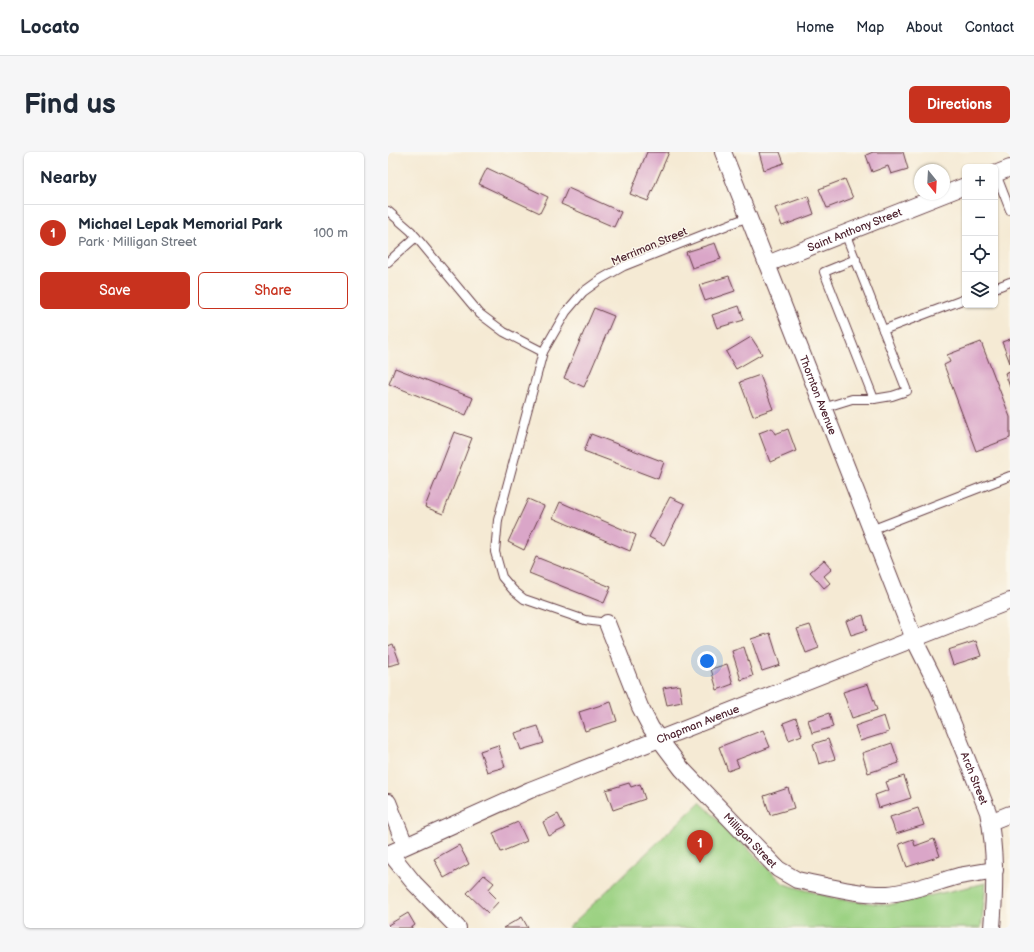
<!DOCTYPE html>
<meta charset="utf-8">
<style>
:root{--surface:#fff;--page:#f6f6f7;--text:#1f2937;--muted:#747a83;--line:#e0e1e3;--accent:#c8321e}
body{margin:0;font-family:"Balsamiq Sans",sans-serif;background:var(--page);color:var(--text)}
.controls{position:absolute;right:12px;top:12px;display:grid;overflow:hidden;border-radius:6px;box-shadow:0 1px 3px #0004}
.controls button{width:36px;height:36px;display:grid;place-items:center;padding:0;border:0;border-bottom:1px solid var(--line);background:var(--surface);color:var(--text);font:20px sans-serif}
.compass{position:absolute;left:526px;top:12px;width:36px;height:36px;border-radius:50%;background:var(--surface);box-shadow:0 1px 3px #0004;rotate:162deg}
.you{position:absolute;left:319px;top:509px;width:14px;height:14px;margin:-10px;border:3px solid #fff;border-radius:50%;background:#1a73e8;box-shadow:0 0 0 6px #1a73e833}
.badge{display:grid;place-items:center;width:26px;height:26px;border-radius:50%;background:var(--accent);color:#fff;font-size:13px;font-weight:700}
.pin{position:absolute;translate:-50% -33px;filter:drop-shadow(0 1px 2px #0008)}
.pin::after{content:'';position:absolute;top:21px;width:14px;height:12px;background:inherit;clip-path:polygon(0 0,100% 0,50% 100%)}
.list{margin:0;padding:0;list-style:none}
h2{display:flex;justify-content:space-between;align-items:center;height:52px;margin:0;padding:0 16px;font-size:17px}
h2 small{font-size:13px;font-weight:400;color:var(--muted)}
.list li{display:grid;grid-template-columns:26px 1fr auto;gap:12px;align-items:center;box-sizing:border-box;height:56px;padding:0 16px;border-top:1px solid var(--line)}
.list b{display:block;font-size:15px;white-space:nowrap}
.list p{margin:0;font-size:13px;white-space:nowrap;color:var(--muted)}
.list em{font-size:13px;font-style:normal;color:var(--muted)}
.actions{display:flex;gap:8px;padding:12px 16px}
.actions a{flex:1;padding:9px 0;border:1px solid var(--accent);border-radius:6px;text-align:center;font-size:14px;color:var(--accent)}
.actions .main{background:var(--accent);color:#fff}
.icon{flex:none;width:22px;height:22px;fill:none;stroke:currentColor;stroke-width:2;stroke-linecap:round;stroke-linejoin:round}
.map{position:relative;flex:none;width:622px;height:776px;overflow:hidden;border-radius:6px}
header{display:flex;align-items:center;gap:24px;box-sizing:border-box;height:56px;padding:0 20px;background:var(--surface);border-bottom:1px solid var(--line)}
header strong{font-size:19px}
nav{display:flex;gap:22px;margin-inline-start:auto;font-size:14px}
.intro{display:flex;align-items:center;justify-content:space-between;box-sizing:border-box;height:96px;padding:0 24px}
h1{margin:0;font-size:28px}
.button{padding:10px 18px;border-radius:6px;background:var(--accent);color:#fff;font-size:14px;font-weight:700}
main{display:flex;gap:24px;padding:0 24px}
aside{flex:1;background:var(--surface);border-radius:6px;box-shadow:0 1px 3px #0004}
.map>svg:first-child{display:block}
.green{fill:#9cd283;stroke:#737857}
.building{fill:#daa6c8}
.lines{fill:none;stroke-linecap:round;stroke-linejoin:round}
.service-casing{stroke:#643d44;stroke-width:10}
.minor-casing{stroke:#643d44;stroke-width:18}
.service{stroke:#fff;stroke-width:8}
.minor{stroke:#fff;stroke-width:16}
.labels{text-anchor:middle;stroke-width:3;stroke-linejoin:round;paint-order:stroke}
.street-label{font-size:11px;fill:#4a1f2b;stroke:#fbf7ec}
</style>
<header>
<strong>Locato</strong>
<nav><a>Home</a><a>Map</a><a>About</a><a>Contact</a></nav>
</header>
<div class="intro"><h1>Find us</h1><a class="button">Directions</a></div>
<main>
<aside>
<h2>Nearby<small></small></h2>
<ul class="list">
<li><span class="badge">1</span><div><b>Michael Lepak Memorial Park</b><p>Park · Milligan Street</p></div><em>100 m</em></li>
</ul>
<div class="actions"><a class="main">Save</a><a>Share</a></div>
</aside>
<div class="map">
<svg width="622" height="776" viewBox="0 0 622 776">
<rect width="100%" height="100%" fill="#fbf7ec"/>
<filter id="ink" filterUnits="userSpaceOnUse"><feTurbulence type="fractalNoise" baseFrequency=".025" numOctaves="2"/><feDisplacementMap in="SourceGraphic" scale="8" xChannelSelector="R" yChannelSelector="G"/><feConvolveMatrix kernelMatrix="1 2 1 2 8 2 1 2 1" color-interpolation-filters="sRGB"/></filter>
<filter id="wash" filterUnits="userSpaceOnUse"><feTurbulence type="fractalNoise" baseFrequency=".012" numOctaves="4" result="noise"/><feDisplacementMap in="SourceGraphic" scale="16" xChannelSelector="R" yChannelSelector="G"/><feGaussianBlur stdDeviation="0.9" result="paint"/><feColorMatrix in="noise" values="0 0 0 0 0 0 0 0 0 0 0 0 0 0 0 0 0 1.4 0 .05"/><feComposite in="paint" operator="in"/></filter>
<g filter="url(#wash)">
<rect width="100%" height="100%" fill="#f5ead4"/>
<!-- green -->
<polygon class="green" points="312,650 396,732 449,747 500,753 598,731 593,776 180,776"/>
<g id="blocks">
<!-- building -->
<g class="building">
<polygon points="259,0 281,0 260,49 242,42"/>
<polygon points="371,0 392,0 396,11 376,18"/>
<polygon points="485,0 515,0 520,17 503,22 500,14 484,20 478,3"/>
<polygon points="99,16 160,45 152,61 91,32"/>
<polygon points="457,27 465,46 439,56 431,37"/>
<polygon points="180,36 233,60 226,75 173,52"/>
<polygon points="420,44 426,62 394,74 387,56"/>
<polygon points="327,91 333,107 304,116 298,100"/>
<polygon points="341,124 347,139 317,149 311,133"/>
<polygon points="351,154 356,168 329,176 324,163"/>
<polygon points="206,156 226,164 196,235 176,226"/>
<polygon points="363,185 374,202 348,217 338,200"/>
<polygon points="622,187 622,211 614,190"/>
<polygon points="593,190 622,265 622,286 588,299 556,213 562,210 559,203"/>
<polygon points="7,216 85,246 78,263 1,232"/>
<polygon points="622,219 622,235 617,221"/>
<polygon points="372,223 385,257 365,264 352,230"/>
<polygon points="384,276 387,282 400,277 408,299 382,310 371,281"/>
<polygon points="66,280 84,286 55,362 37,355"/>
<polygon points="203,282 276,310 270,327 196,299"/>
<polygon points="282,345 297,352 276,393 261,385"/>
<polygon points="140,347 156,354 136,398 120,390"/>
<polygon points="172,350 248,383 242,399 165,366"/>
<polygon points="148,405 223,435 216,451 141,421"/>
<polygon points="436,408 444,417 436,424 442,431 436,436 422,420"/>
<polygon points="475,463 479,478 463,483 458,469"/>
<polygon points="422,473 431,496 418,501 409,477"/>
<polygon points="382,481 392,513 374,519 363,487"/>
<polygon points="588,489 593,504 565,513 560,498"/>
<polygon points="5,492 12,511 0,514 0,494"/>
<polygon points="356,495 365,524 353,528 344,499"/>
<polygon points="339,512 345,532 329,538 323,517"/>
<polygon points="480,532 489,558 464,566 455,540"/>
<polygon points="291,533 294,550 279,553 275,536"/>
<polygon points="223,550 229,569 197,579 191,560"/>
<polygon points="441,561 445,575 424,581 420,568"/>
<polygon points="496,564 501,580 472,589 467,574"/>
<polygon points="408,566 414,583 401,588 395,571"/>
<polygon points="150,574 156,591 133,598 127,581"/>
<polygon points="375,578 382,595 348,608 351,615 340,619 331,595"/>
<polygon points="440,587 447,607 431,612 425,592"/>
<polygon points="504,591 511,611 480,621 474,601"/>
<polygon points="110,593 117,615 99,620 92,599"/>
<polygon points="516,624 523,646 491,656 487,643 501,638 498,630"/>
<polygon points="241,631 243,635 252,632 257,647 225,658 218,638"/>
<polygon points="400,636 406,656 382,663 376,644"/>
<polygon points="530,656 536,673 508,682 502,665"/>
<polygon points="170,662 177,676 161,684 155,670"/>
<polygon points="130,670 139,689 113,700 105,681"/>
<polygon points="525,687 527,694 546,687 552,704 519,715 511,692"/>
<polygon points="71,693 81,712 56,726 46,707"/>
<polygon points="96,723 106,731 100,738 111,749 100,761 79,741"/>
<polygon points="20,761 27,773 23,776 0,776 0,773"/>
<polygon points="134,765 140,776 115,776"/>
</g>
</g>
</g>
<g filter="url(#ink)">
<use href="#blocks" fill-opacity="0" stroke="#643d44" stroke-width="1"/>
<g class="lines">
<defs>
<g id="service">
<polyline points="608,22 622,58"/>
<polyline points="0,59 23,79 92,162 116,180 155,200"/>
<polyline points="468,107 436,120 486,247"/>
<polyline points="0,110 28,85"/>
<polyline points="607,136 622,130"/>
<polyline points="495,178 577,147"/>
<polyline points="435,256 464,247 486,247 504,244 519,239 457,81"/>
<polyline points="483,378 622,324"/>
<polyline points="219,471 197,468 136,447 125,438 114,425 107,400 110,368 155,200 178,160 195,140 213,127 236,114 360,65"/>
</g>
<g id="minor">
<path id="s1" d="M335,0L526,487L551,537L600,660C608,699 607,737 604,776"/>
<polyline points="607,22 622,16"/>
<path id="s2" d="M379,112L577,34"/>
<path id="s3" d="M219,471L252,555L263,576L294,617L390,717L409,728C439,734 470,743 500,742C524,740 548,730 571,724C583,722 595,720 607,718"/>
<polyline points="0,650 17,693"/>
<polyline points="602,670 622,662"/>
<polyline points="2,701 26,731 70,776"/>
<path id="s4" d="M0,702L142,638L622,449"/>
</g>
</defs>
<!-- service casing -->
<use href="#service" class="service-casing"/>
<!-- minor casing -->
<use href="#minor" class="minor-casing"/>
<!-- service -->
<use href="#service" class="service"/>
<!-- minor -->
<use href="#minor" class="minor"/>
</g>
</g>
<g class="labels">
<!-- street labels -->
<g class="street-label">
<text dy="4" stroke="none"><textPath href="#s2" startOffset="94">Saint Anthony Street</textPath></text>
<text transform="translate(261 94) rotate(-23)" y="4">Merriman Street</text>
<text dy="4" stroke="none"><textPath href="#s1" startOffset="261">Thornton Avenue</textPath></text>
<text dy="4" stroke="none"><textPath href="#s4" startOffset="336">Chapman Avenue</textPath></text>
<text dy="4" stroke="none"><textPath href="#s1" startOffset="675">Arch Street</textPath></text>
<text dy="4" stroke="none"><textPath href="#s3" startOffset="264">Milligan Street</textPath></text>
</g>
</g>
</svg>
<div class="controls">
<button>+</button>
<button>−</button>
<button><svg class="icon" aria-label="locate" viewBox="0 0 24 24"><circle cx="12" cy="12" r="6"/><path d="M12 2v4M12 18v4M2 12h4M18 12h4"/></svg></button>
<button><svg class="icon" aria-label="layers" viewBox="0 0 24 24"><path d="M12 4l9 5-9 5-9-5zM3 14l9 5 9-5"/></svg></button>
</div>
<svg class="compass" viewBox="-18 -18 36 36"><path d="M0-13l5 13h-10z" fill="#e53935"/><path d="M0 13l5-13h-10z" fill="#747a83"/></svg>
<div class="you"></div>
<div class="pin badge" style="left:312px;top:711px">1</div>
</div>
</main>
